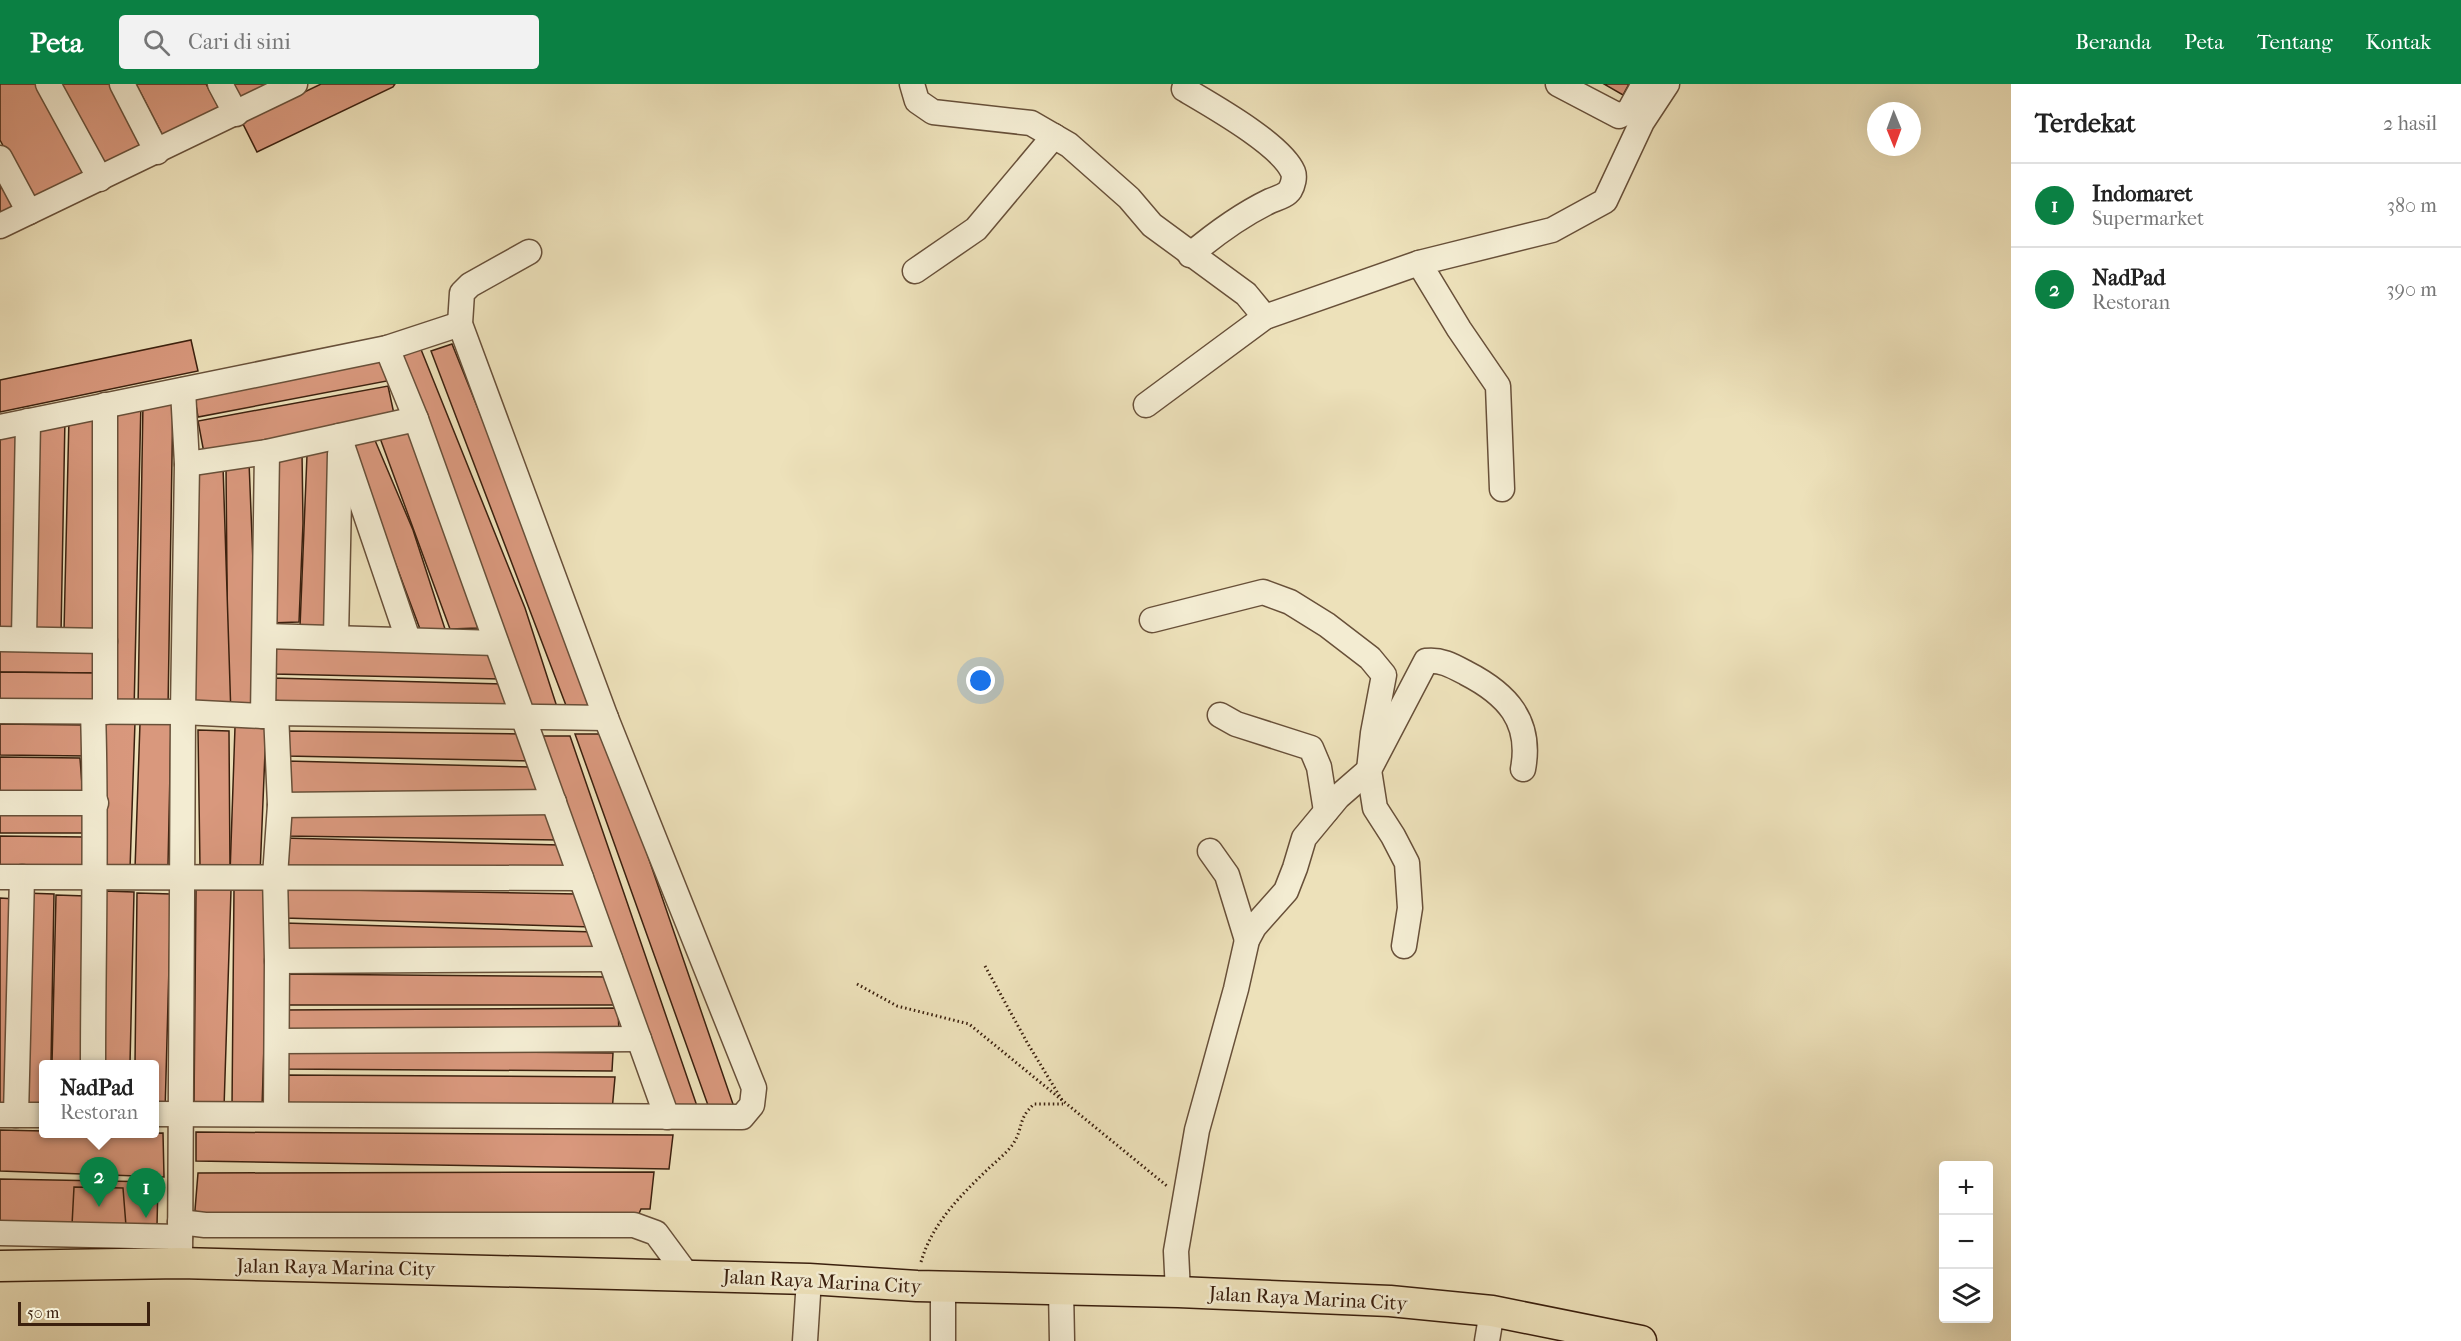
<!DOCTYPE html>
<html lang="id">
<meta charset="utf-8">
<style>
:root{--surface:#fff;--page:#f2f2f2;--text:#222;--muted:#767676;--line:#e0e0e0;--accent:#0b8043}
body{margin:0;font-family:"IM FELL French Canon",serif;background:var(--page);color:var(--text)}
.controls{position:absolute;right:18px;bottom:18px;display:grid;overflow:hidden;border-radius:6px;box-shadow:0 6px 24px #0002}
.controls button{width:54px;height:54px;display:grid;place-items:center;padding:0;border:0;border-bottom:2px solid var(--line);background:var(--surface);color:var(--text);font:30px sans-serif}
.compass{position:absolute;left:1867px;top:18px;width:54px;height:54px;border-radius:50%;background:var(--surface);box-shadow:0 6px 24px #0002;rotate:179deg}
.scale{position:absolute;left:18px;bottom:15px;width:132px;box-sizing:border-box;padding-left:6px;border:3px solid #3b200e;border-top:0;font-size:16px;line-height:21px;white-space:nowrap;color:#3b200e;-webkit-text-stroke:4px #f3ecd2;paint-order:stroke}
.you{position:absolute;left:981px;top:597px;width:21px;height:21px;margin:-15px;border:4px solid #fff;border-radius:50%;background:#1a73e8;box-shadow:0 0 0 9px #1a73e833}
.badge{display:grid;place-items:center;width:39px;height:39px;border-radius:50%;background:var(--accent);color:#fff;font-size:20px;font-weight:700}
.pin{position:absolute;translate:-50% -50px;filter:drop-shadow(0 2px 3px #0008)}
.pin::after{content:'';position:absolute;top:32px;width:21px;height:18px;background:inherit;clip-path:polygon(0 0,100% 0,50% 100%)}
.popup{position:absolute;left:39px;top:976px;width:120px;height:78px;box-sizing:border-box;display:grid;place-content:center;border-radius:6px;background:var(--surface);filter:drop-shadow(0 2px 4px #0005);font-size:20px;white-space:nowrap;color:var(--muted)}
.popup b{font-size:22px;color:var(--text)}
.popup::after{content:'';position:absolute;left:50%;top:100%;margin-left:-12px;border:12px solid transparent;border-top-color:var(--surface)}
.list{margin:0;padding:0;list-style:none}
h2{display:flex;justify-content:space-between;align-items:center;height:78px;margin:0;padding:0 24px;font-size:26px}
h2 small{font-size:20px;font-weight:400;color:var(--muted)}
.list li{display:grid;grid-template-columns:39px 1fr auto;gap:18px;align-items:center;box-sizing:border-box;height:84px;padding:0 24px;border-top:2px solid var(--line)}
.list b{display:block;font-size:22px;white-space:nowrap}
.list p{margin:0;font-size:20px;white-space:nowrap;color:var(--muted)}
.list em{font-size:20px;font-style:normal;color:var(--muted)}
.icon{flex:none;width:33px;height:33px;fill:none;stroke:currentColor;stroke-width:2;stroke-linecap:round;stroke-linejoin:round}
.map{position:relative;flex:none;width:2011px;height:1257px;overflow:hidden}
header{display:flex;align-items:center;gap:36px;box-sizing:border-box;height:84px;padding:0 30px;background:var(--accent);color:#fff}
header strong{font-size:28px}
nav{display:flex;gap:33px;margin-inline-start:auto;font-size:21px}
.search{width:420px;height:54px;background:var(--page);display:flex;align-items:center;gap:15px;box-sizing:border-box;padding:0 21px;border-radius:6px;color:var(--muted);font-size:22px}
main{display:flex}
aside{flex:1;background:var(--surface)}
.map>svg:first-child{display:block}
.building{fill:#d9987d;stroke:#3b200e;stroke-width:1.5}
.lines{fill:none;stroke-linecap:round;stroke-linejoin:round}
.minor-casing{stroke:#685039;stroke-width:27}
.major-casing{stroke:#3b200e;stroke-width:33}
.path{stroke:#3b200e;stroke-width:3;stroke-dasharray:1.5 3;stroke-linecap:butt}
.minor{stroke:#f3ecd2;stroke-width:24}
.major{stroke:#ede1ba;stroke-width:30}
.labels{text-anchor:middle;stroke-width:5;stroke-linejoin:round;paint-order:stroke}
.street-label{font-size:20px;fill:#3b200e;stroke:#f3ecd2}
</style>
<header>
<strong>Peta</strong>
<div class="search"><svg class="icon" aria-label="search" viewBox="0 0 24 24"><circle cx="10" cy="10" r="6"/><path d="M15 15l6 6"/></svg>Cari di sini</div>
<nav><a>Beranda</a><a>Peta</a><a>Tentang</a><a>Kontak</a></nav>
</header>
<main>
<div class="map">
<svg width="2011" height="1257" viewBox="0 0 2011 1257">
<rect width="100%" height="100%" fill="#ede1ba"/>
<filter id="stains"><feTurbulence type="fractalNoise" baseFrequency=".00333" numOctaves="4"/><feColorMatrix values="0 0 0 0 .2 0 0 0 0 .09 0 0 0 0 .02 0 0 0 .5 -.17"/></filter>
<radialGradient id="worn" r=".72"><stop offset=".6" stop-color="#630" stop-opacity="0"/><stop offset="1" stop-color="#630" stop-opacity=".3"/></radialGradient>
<!-- building -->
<g class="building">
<polygon points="0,0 38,0 87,91 33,117 0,56"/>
<polygon points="59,0 110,0 143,66 105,82"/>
<polygon points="136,0 206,0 220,26 163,52"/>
<polygon points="230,0 273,0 240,19"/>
<polygon points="321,0 395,0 393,3 257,68 242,38"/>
<polygon points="1604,0 1629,0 1623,11"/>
<polygon points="0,95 15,124 0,132"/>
<polygon points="191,256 198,287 0,328 0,296"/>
<polygon points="418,258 525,524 557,623 532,623 397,265"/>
<polygon points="452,260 559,526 591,624 567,624 431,267"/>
<polygon points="384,275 387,297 198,333 194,310"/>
<polygon points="388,302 394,330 204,369 198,337"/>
<polygon points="173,311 168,625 138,624 143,318"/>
<polygon points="141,317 134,628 108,624 112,323"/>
<polygon points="99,326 94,549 64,547 69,333"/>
<polygon points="65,333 61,550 31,549 33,341"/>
<polygon points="21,344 19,551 0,551 0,348"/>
<polygon points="411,347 445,444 478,544 450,545 380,354"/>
<polygon points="374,354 413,446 445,545 420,545 350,358"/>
<polygon points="329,363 330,543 300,543 307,371"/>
<polygon points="302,367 303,439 299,538 269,539 278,372"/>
<polygon points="249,378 259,628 228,617 226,381"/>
<polygon points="192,381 223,382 231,632 194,617"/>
<polygon points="0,562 98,563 94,589 0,588"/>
<polygon points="274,562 491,568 500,595 273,590"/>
<polygon points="0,588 94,589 98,623 0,622"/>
<polygon points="272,594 503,600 512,628 272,624"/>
<polygon points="105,637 135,638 130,785 101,780"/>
<polygon points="140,639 171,640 168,782 135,785"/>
<polygon points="0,640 87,641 86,672 0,671"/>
<polygon points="235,643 266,644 260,790 230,790"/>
<polygon points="198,646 229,647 230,784 200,783"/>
<polygon points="287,647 523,650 532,677 286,672"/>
<polygon points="575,650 606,650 734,1023 709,1024"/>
<polygon points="539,652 570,652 698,1025 673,1025"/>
<polygon points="0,673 80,674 83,714 0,714"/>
<polygon points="286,677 531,683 543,717 287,715"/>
<polygon points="284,727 549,729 558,756 284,752"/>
<polygon points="0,728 86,728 85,749 0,749"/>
<polygon points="0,752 84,753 86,793 0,793"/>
<polygon points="283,754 560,761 569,789 282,786"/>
<polygon points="196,805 231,806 224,1024 194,1022"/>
<polygon points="234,805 269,806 262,1024 232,1023"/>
<polygon points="284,805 577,810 592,843 284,834"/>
<polygon points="103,807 134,808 130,980 100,980"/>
<polygon points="24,809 54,810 51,980 44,980 44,1025 19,1024"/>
<polygon points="137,809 171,810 165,1028 154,1028 154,980 135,980"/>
<polygon points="56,811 86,812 83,980 52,980"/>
<polygon points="0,814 16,815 11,1030 0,1029"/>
<polygon points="284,839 595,848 604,875 282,872"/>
<polygon points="281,890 609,893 618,921 282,921"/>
<polygon points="618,924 619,949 283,949 283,926"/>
<polygon points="280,966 613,969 612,987 282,985"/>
<polygon points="282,991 615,993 612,1027 285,1025"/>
<polygon points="0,1046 44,1047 44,1050 163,1049 164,1093 0,1087"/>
<polygon points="196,1048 673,1051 669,1085 196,1077"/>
<polygon points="654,1088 650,1125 641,1125 634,1141 205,1141 195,1126 198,1089"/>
<polygon points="0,1095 158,1098 157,1142 0,1141"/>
<polygon points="74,1103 123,1104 126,1142 72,1141"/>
</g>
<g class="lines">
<defs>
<g id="minor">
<polyline points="48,0 100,95"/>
<polyline points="122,0 157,68"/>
<polyline points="220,0 236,30"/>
<polyline points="912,0 917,17 933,28 1031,39 1069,61 1129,114 1152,141 1246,210 1265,233"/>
<polyline points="1558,0 1619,32 1629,27 1644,0"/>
<path d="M1184,5C1211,21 1281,60 1293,88C1295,93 1293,101 1290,106C1286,112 1277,114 1270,117C1241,131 1215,150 1190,171"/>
<polyline points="0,74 29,128"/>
<polyline points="0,142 295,0"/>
<polyline points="915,187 976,145 1054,52"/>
<polyline points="387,264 416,335 667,1033"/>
<polyline points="105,321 105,628"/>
<polyline points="1146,321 1265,233 1419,179"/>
<polyline points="0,343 387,264 460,240"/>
<polyline points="339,352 408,555"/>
<polyline points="187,380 267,368 416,335"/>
<polyline points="1502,405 1498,302 1459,245 1419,179 1552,146 1605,117 1642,38 1667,0"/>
<polyline points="1152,536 1263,508 1290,518 1327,541 1370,574 1384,591 1373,649 1369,686 1375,724 1393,752 1407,779 1410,824 1404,862"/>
<polyline points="265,552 496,559"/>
<polyline points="336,553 340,370"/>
<polyline points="0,555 105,557"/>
<polyline points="24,555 28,337"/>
<polyline points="0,627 183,628 263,632 276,629 606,634"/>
<polyline points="276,629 280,721 554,718"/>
<polyline points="1220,631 1236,640 1311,664 1319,683 1326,727"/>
<polyline points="263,632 267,368"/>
<polyline points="0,719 96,719"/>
<polyline points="280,721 275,792 277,877 610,875"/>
<polyline points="1210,767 1227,791 1247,856"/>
<polyline points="0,793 581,794"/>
<polyline points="278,957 639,955"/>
<path d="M93,980C93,863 97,745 93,628"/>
<polyline points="154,1030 742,1033 752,1021 754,1004 606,634 460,240 462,209 470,201 529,168"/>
<polyline points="276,1030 277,877"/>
<polyline points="1,1031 44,1031"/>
<polyline points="16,1031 22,793"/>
<polyline points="180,1138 205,1141 634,1141 656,1149 687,1191"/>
<polyline points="0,1149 180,1153"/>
<polyline points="180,1179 183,628 187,380 183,306"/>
<polyline points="943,1202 943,1257"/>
<polyline points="1061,1205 1062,1257"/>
<path d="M1178,1208L1176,1167L1197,1046L1236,905L1247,856L1254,843L1286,807L1295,784L1304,754L1338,713L1369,686L1426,577C1441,575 1453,582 1466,589C1507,610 1532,637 1523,685"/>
<polyline points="805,1257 809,1195"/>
<polyline points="1487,1257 1492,1227"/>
</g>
<polyline id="major" points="0,1182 180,1179 809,1195 917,1202 1178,1208 1390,1217 1492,1227 1641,1257"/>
</defs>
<!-- minor casing -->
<use href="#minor" class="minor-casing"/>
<!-- major casing -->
<use href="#major" class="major-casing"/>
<!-- path -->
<g class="path">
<polyline points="985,882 1028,960 1062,1016"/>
<polyline points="857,900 897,922 969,940 1167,1102"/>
<path d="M921,1178C932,1140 959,1113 987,1086C995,1078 1007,1069 1013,1060C1024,1043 1017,1036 1034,1020H1063"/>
</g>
<!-- minor -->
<use href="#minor" class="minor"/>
<!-- major -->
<use href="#major" class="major"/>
</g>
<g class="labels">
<!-- street labels -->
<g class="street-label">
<text transform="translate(336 1183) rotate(1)" y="7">Jalan Raya Marina City</text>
<text transform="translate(822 1197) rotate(3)" y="7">Jalan Raya Marina City</text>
<text transform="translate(1308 1214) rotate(3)" y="7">Jalan Raya Marina City</text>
</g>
</g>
<rect width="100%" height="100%" filter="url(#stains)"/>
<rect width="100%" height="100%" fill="url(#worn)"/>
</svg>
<div class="controls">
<button>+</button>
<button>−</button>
<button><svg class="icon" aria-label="layers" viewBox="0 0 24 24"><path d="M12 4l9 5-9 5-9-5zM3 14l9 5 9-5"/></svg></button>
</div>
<svg class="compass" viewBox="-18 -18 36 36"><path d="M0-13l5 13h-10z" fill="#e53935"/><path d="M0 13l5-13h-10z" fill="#767676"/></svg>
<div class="scale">50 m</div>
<div class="you"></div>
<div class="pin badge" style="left:146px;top:1134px">1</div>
<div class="pin badge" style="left:99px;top:1123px">2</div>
<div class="popup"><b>NadPad</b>Restoran</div>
</div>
<aside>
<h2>Terdekat<small>2 hasil</small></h2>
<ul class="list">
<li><span class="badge">1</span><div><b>Indomaret</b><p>Supermarket</p></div><em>380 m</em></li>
<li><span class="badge">2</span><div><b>NadPad</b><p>Restoran</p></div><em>390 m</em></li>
</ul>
</aside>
</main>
